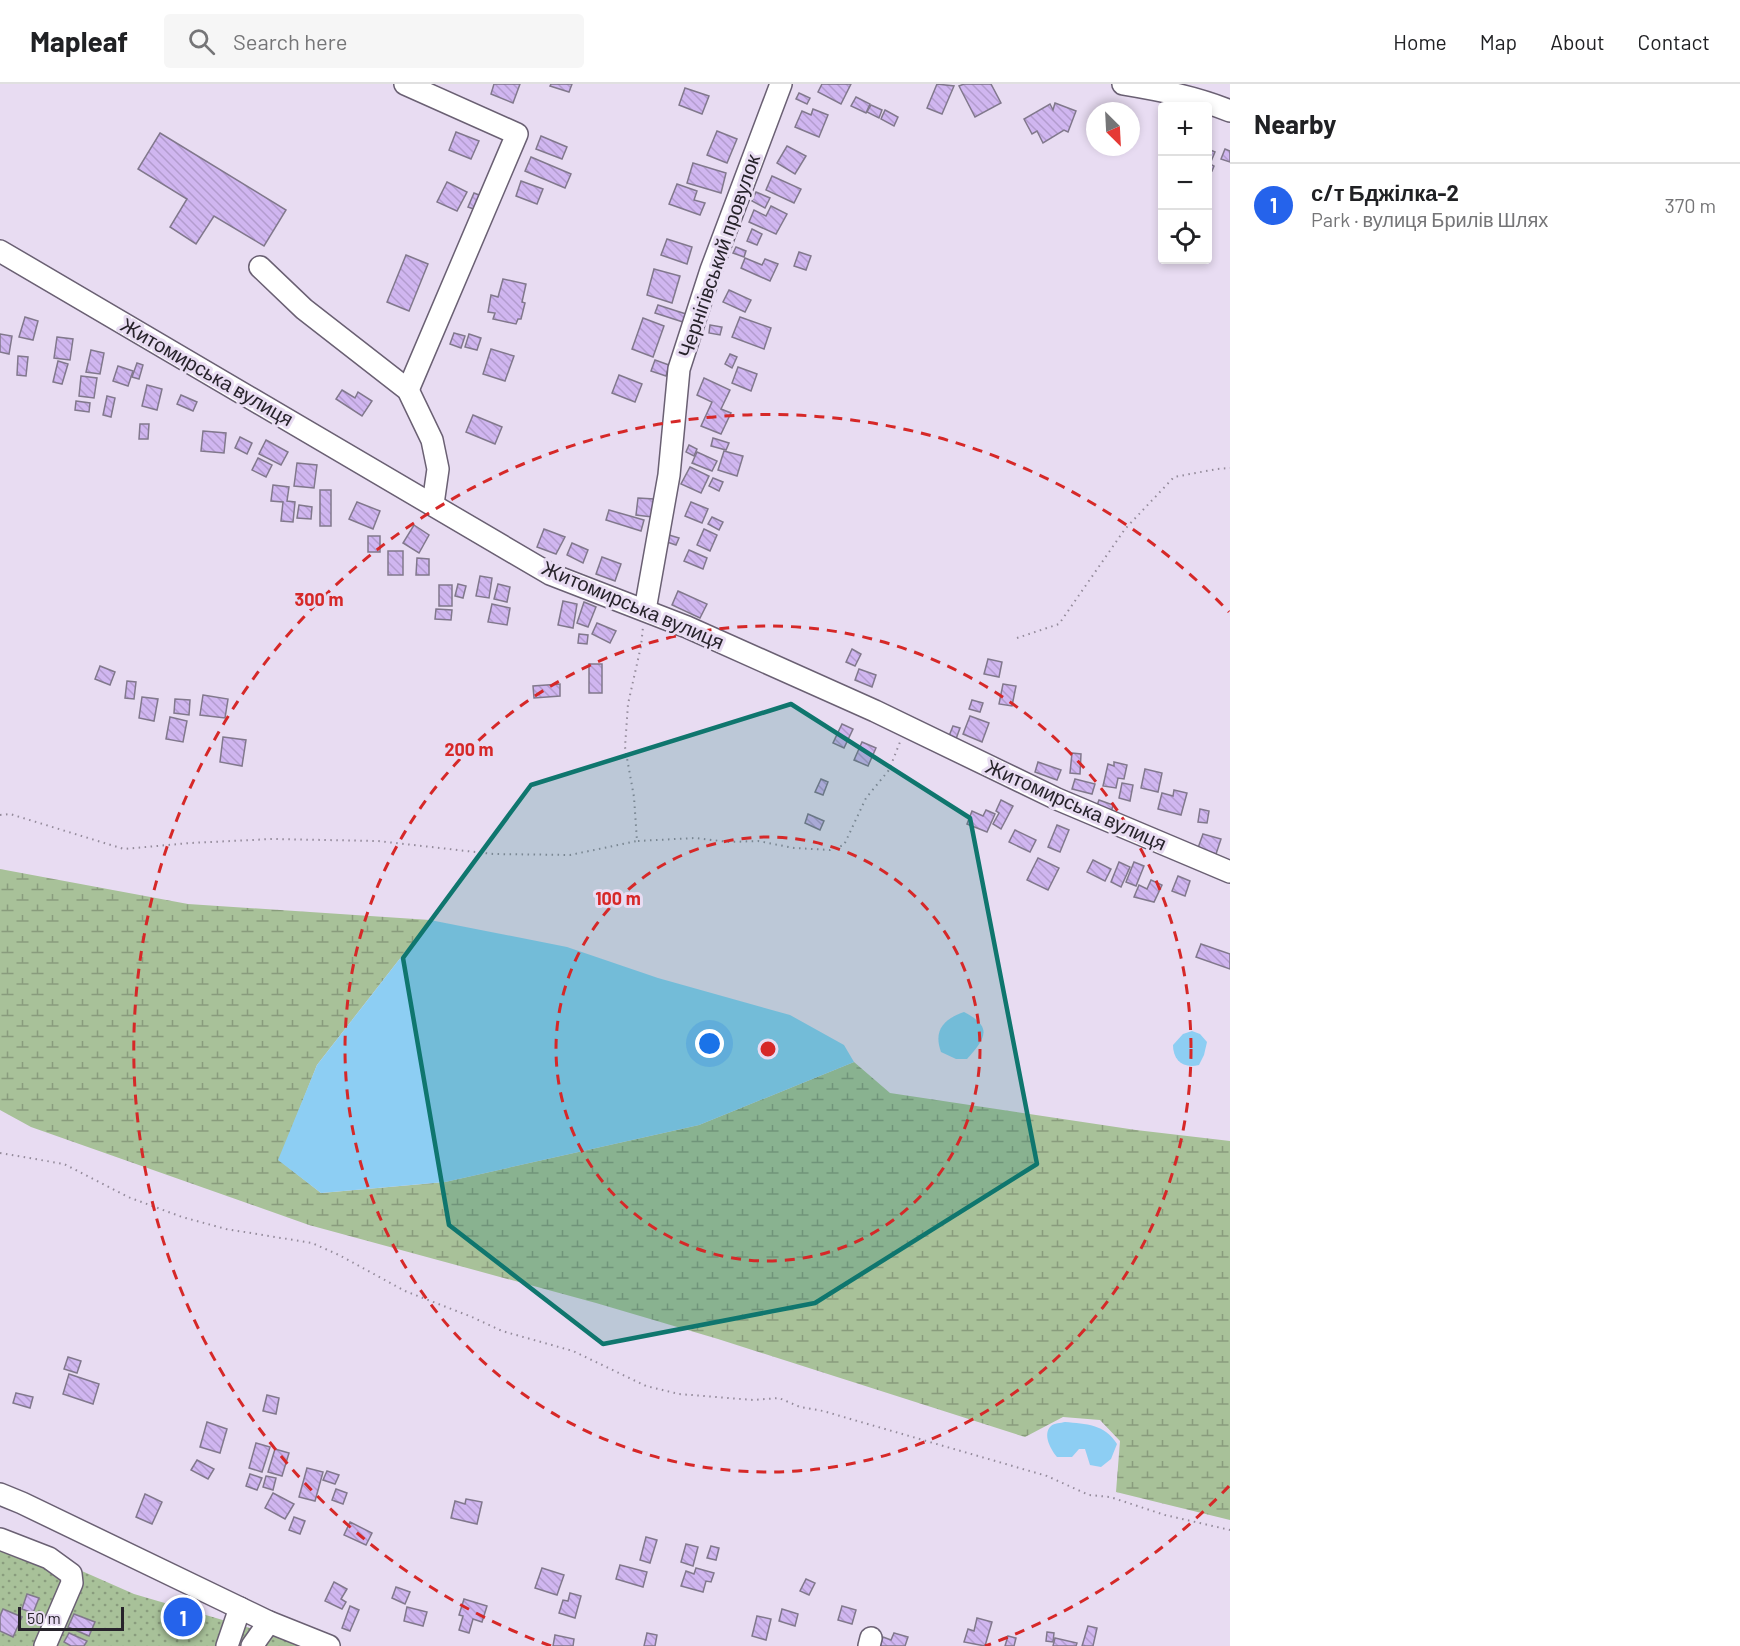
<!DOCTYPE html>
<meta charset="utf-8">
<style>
:root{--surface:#fff;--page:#f6f6f6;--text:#202124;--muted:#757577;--line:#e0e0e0;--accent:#2563eb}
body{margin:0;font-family:Barlow,sans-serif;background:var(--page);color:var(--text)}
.controls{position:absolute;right:18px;top:18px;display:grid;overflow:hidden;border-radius:6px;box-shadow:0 3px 9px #0003}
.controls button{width:54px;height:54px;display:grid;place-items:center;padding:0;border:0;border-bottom:2px solid var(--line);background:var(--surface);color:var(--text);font:30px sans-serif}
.compass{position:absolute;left:1086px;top:18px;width:54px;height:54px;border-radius:50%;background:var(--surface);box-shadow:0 3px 9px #0003;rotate:156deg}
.scale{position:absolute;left:18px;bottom:15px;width:106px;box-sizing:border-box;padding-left:6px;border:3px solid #27232b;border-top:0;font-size:16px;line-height:21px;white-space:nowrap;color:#27232b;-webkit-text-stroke:4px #e8dcf2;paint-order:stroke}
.you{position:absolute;left:710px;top:960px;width:21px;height:21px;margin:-15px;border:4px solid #fff;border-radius:50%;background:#1a73e8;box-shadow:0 0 0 9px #1a73e833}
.badge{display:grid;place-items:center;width:39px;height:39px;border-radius:50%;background:var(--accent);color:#fff;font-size:20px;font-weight:700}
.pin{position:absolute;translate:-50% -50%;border:3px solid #fff;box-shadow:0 2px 6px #0006}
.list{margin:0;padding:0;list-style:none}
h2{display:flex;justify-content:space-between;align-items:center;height:78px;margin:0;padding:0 24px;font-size:26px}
h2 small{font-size:20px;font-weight:400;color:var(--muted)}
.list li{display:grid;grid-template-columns:39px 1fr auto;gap:18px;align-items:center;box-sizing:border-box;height:84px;padding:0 24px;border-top:2px solid var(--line)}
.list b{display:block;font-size:22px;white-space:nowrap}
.list p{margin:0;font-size:20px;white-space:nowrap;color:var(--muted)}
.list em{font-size:20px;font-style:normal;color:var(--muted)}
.icon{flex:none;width:33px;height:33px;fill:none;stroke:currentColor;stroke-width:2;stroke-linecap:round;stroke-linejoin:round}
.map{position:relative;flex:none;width:1230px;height:1562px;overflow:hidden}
header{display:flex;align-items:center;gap:36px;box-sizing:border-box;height:84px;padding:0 30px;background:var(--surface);border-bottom:2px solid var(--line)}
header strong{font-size:28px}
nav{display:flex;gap:33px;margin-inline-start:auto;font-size:21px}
.search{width:420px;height:54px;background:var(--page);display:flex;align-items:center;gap:15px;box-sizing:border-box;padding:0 21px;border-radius:6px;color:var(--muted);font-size:22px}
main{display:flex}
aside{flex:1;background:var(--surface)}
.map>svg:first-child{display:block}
.wetland{fill:url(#wetland-marsh)}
.garden{fill:url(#garden-dots)}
.water{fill:#8dcef3}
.building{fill:url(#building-back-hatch);stroke:#81788c;stroke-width:1.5}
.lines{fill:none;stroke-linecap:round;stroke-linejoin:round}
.minor-casing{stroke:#6a6073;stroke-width:24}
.path{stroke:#948b9b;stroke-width:2;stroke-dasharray:1.5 4.5;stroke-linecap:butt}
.minor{stroke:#fff;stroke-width:21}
.marked{fill:#0f766e;fill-opacity:0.2;stroke:#0f766e;stroke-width:4.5;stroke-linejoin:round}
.ring{fill:none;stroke:#d62828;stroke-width:3;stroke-dasharray:10 8}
.labels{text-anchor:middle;stroke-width:6;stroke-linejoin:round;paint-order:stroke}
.street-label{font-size:20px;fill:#27232b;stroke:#e8dcf2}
.centre{fill:#d62828;stroke:#e8dcf2;stroke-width:3}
.ring-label{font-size:18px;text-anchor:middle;font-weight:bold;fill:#d62828;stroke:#e8dcf2;stroke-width:6;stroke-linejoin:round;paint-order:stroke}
</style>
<header>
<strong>Mapleaf</strong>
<div class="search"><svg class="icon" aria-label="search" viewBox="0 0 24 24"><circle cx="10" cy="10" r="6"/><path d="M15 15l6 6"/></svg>Search here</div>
<nav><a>Home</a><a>Map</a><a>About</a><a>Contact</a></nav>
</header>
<main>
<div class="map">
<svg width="1230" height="1562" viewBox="0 0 1230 1562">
<defs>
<pattern id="wetland-marsh" width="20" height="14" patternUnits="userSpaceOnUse" patternTransform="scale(1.5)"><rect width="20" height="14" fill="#a8c199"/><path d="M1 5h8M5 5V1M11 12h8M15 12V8" fill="none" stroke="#899c7d"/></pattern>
<pattern id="garden-dots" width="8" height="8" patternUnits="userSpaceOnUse" patternTransform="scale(1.5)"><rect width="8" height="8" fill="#a8c199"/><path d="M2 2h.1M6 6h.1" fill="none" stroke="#899c7d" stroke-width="1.8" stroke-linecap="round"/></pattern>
<pattern id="building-back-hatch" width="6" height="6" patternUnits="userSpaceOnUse" patternTransform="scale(1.5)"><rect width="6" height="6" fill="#d0b6f0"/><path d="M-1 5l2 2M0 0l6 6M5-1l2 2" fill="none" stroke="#b39cce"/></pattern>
</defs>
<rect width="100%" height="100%" fill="#e8dcf2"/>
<!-- wetland -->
<polygon class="wetland" points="0,785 188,820 430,836 317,981 279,1076 321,1109 445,1098 699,1041 854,978 890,1009 1136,1046 1230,1057 1230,1436 1116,1408 1120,1357 1100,1336 1063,1333 1025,1353 718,1255 596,1219 309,1141 31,1043 0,1026"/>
<!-- garden -->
<polygon class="garden" points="0,1451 134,1510 274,1551 302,1562 0,1562"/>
<!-- water -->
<g class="water">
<polygon points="430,836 567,863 658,894 790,931 844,961 854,978 699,1041 445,1098 321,1109 278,1076 317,981"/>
<path d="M964,928C993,943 986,954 967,975H956L941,968C933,946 944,935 964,928Z"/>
<path d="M1192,947L1200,950L1207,958L1204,971L1199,981C1183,985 1173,976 1173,961L1183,950Z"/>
<path d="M1065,1338C1086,1340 1105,1340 1117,1360L1111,1375L1101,1383L1090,1381L1085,1365H1079L1072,1373H1057C1051,1366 1042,1350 1051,1342C1054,1339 1061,1339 1065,1338Z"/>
</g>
<!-- building -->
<g class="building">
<polygon points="494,0 520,0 513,19 491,10"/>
<polygon points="551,0 572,0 569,8 550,2"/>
<polygon points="822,0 851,0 841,20 818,8"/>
<polygon points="937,0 954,2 942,30 927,24"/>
<polygon points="964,0 991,0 1001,19 975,33 959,2"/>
<polygon points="685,4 709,12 702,30 679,21"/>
<polygon points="799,9 810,14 807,20 796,15"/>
<polygon points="856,13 870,20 866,29 851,22"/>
<polygon points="1055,19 1076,27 1068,48 1064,46 1043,59 1037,47 1032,50 1024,35 1050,20 1053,26"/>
<polygon points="871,21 882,26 879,34 867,28"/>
<polygon points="813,25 828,31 819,53 795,43 802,27 811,31"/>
<polygon points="885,26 898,33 894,42 881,35"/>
<polygon points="717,47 737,55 727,79 707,71"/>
<polygon points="456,48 479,57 471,75 449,66"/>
<polygon points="160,49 286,126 264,162 214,132 196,160 170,143 187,115 138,85"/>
<polygon points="541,52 567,63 562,75 536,65"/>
<polygon points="787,62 806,72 795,90 777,79"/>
<polygon points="1208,65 1215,68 1210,80 1214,82 1212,87 1208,85"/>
<polygon points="1225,65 1230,67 1230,78 1221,75"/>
<polygon points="531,73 571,90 565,104 525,87"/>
<polygon points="693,79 726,89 721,109 687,99"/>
<polygon points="772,92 801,105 794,119 766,106"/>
<polygon points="521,97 543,105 537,120 516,112"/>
<polygon points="447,98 467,108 457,127 437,118"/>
<polygon points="677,100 697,107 694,116 705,119 700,131 669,120"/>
<polygon points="756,108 770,114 765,124 752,117"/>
<polygon points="474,109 484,113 479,127 468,123"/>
<polygon points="771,122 787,130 776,150 749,138 754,126 766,132"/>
<polygon points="752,145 762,150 757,161 747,157"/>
<polygon points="667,155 692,163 687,180 661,171"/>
<polygon points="736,163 746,167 744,173 733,169"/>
<polygon points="799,168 811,172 806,186 794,182"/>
<polygon points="406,171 428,180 409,227 387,218"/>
<polygon points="745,174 762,181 765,175 778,180 770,197 741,184"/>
<polygon points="654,185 680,192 672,219 647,211"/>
<polygon points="503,195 526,200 522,218 525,219 521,235 518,235 516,240 493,235 495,229 488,228 491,211 498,213"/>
<polygon points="729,206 751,216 745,228 723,218"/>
<polygon points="658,221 686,230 683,238 655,229"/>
<polygon points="25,233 38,237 33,256 19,253"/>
<polygon points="740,233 771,244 764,265 732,253"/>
<polygon points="643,234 664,242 653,273 632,265"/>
<polygon points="710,241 722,243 720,251 709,249"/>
<polygon points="454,249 465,252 461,264 450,260"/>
<polygon points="0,250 12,252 9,270 0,268"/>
<polygon points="469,250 481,254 477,266 465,263"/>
<polygon points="57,253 73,255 70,276 54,274"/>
<polygon points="491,265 514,272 505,297 483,290"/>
<polygon points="91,266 104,269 100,290 86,288"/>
<polygon points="730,270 737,273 732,284 725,280"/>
<polygon points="18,272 28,273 26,292 17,291"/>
<polygon points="655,276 669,281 666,292 651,287"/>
<polygon points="58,277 68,280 62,300 53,298"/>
<polygon points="137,279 143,281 139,295 132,293"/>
<polygon points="118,282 133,287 128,302 113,297"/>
<polygon points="738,283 757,290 751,307 732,299"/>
<polygon points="619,291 642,300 635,318 612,309"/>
<polygon points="81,292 97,294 94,314 79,312"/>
<polygon points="704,294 730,306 721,325 731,329 721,350 701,342 712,318 697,311"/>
<polygon points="147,301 162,305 157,326 142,322"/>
<polygon points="342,306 355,314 358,308 372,317 362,332 336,315"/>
<polygon points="181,311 197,318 193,327 177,320"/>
<polygon points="107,312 115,314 111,333 103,331"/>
<polygon points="76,317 90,319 89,328 75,326"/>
<polygon points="473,331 502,343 495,360 466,348"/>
<polygon points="140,340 149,340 148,355 139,355"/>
<polygon points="203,347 226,349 224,369 201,367"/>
<polygon points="240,353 252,359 247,370 235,364"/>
<polygon points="713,354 729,359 726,366 711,362"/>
<polygon points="266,356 288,368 281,381 259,370"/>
<polygon points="689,361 697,365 694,372 686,368"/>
<polygon points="724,367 743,372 737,392 718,386"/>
<polygon points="697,368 717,377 712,387 692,379"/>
<polygon points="258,374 272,381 266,393 252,386"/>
<polygon points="297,379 317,381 314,404 294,402"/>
<polygon points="690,383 709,392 701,409 681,400"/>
<polygon points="713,394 723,398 719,407 709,402"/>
<polygon points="273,401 289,403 287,417 295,418 293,438 281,437 283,418 271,417"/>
<rect x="320" y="406" width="11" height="36"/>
<polygon points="638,414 654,415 652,433 636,431"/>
<polygon points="357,418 380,427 373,445 349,435"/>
<polygon points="691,418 708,425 702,439 685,432"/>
<polygon points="299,421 312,423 311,435 297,434"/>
<polygon points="609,426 644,436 641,447 606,436"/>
<polygon points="712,433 723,438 719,446 708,440"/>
<polygon points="414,441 429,451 419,469 403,459"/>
<polygon points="544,445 565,453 556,470 537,463"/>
<polygon points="704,445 717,451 710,467 697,461"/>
<polygon points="669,451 679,454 676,461 667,458"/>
<rect x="368" y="452" width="12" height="16"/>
<polygon points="572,459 588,466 583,479 567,471"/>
<polygon points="689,466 707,474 703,485 684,477"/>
<rect x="388" y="467" width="15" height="24"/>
<polygon points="602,473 621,480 615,497 596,490"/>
<polygon points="417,474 429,475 429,491 416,491"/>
<polygon points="480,492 492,494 489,514 476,512"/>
<polygon points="458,500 466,502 463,514 455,512"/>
<polygon points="498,500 510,503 507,518 494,515"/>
<rect x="439" y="501" width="13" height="21"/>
<polygon points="678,507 707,520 700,534 672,521"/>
<polygon points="563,517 577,520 573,544 558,541"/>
<polygon points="584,518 596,523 588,543 577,539"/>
<polygon points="492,520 510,524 507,541 488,538"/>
<polygon points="436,525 452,526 451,536 435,535"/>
<polygon points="597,539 616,547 610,559 592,550"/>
<polygon points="579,550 588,551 587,560 578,559"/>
<polygon points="852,565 861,570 855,582 846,578"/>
<polygon points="988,575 1002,578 999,593 984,590"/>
<rect x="589" y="580" width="13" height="29"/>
<polygon points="100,582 115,588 110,601 95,595"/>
<polygon points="859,585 876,591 872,603 855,596"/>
<polygon points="127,597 136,598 134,615 125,614"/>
<polygon points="560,600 560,612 534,614 533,602"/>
<polygon points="1003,600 1016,602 1012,622 999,620"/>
<polygon points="203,611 228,615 225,634 200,631"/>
<polygon points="142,613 158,615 154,637 139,634"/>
<polygon points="175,615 190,616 189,631 174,629"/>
<polygon points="972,616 983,619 980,628 969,625"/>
<polygon points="970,632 989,639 982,658 963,650"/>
<polygon points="170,633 187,637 183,658 166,655"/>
<polygon points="842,640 853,645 844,664 833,659"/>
<polygon points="953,642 960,644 956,655 949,652"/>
<polygon points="223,653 246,656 242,682 220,678"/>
<polygon points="862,658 876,664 868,682 854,676"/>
<polygon points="1072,669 1081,670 1080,690 1070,689"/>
<polygon points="1038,678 1061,686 1057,696 1035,688"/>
<polygon points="1114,678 1127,681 1124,695 1118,694 1116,704 1103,702 1108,680 1114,682"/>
<polygon points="1145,685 1162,689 1158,708 1141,704"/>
<polygon points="821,695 828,698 823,711 815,708"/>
<polygon points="1075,695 1095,700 1092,710 1072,705"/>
<polygon points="1122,699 1133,701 1130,717 1119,714"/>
<polygon points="1174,706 1187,709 1181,731 1158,725 1162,709 1173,712"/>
<polygon points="1001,716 1013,722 1001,745 993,740 999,729 996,727"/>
<polygon points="1099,716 1113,721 1111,729 1096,724"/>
<polygon points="1200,725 1209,727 1207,739 1198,738"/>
<polygon points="986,726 995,730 987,748 967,740 972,727 983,732"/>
<polygon points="808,730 824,737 820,746 805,739"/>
<polygon points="1057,741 1069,746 1060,768 1048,763"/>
<polygon points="1015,746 1036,756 1030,768 1009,758"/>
<polygon points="1203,750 1221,755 1216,770 1198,764"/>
<polygon points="1038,774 1059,784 1048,806 1027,796"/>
<polygon points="1093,776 1111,785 1105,797 1087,788"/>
<polygon points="1119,778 1130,783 1121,803 1111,798"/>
<polygon points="1134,778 1144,782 1136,802 1126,798"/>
<polygon points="1178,792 1190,797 1185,812 1172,807"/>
<polygon points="1151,796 1162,801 1154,818 1134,813 1139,801 1147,805"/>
<polygon points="1201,860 1230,870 1230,885 1196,873"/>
<polygon points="68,1273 81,1277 77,1289 64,1285"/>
<polygon points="69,1290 99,1300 93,1320 63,1310"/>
<polygon points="16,1309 33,1313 30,1324 13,1319"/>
<polygon points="267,1311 279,1314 276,1330 263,1327"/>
<polygon points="207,1338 227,1345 220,1369 200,1363"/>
<polygon points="256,1359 270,1363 262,1388 249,1384"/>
<polygon points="275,1365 289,1369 282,1392 268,1388"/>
<polygon points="197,1376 214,1385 208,1395 191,1386"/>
<polygon points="307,1384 323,1388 315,1417 299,1413"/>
<polygon points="327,1387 339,1391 335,1400 323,1396"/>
<polygon points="250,1390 262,1394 257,1406 246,1402"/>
<polygon points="266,1392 276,1394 273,1406 263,1403"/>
<polygon points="336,1405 347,1409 343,1420 332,1416"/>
<polygon points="273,1409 294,1420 285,1435 265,1424"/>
<polygon points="145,1410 162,1418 152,1440 136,1433"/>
<polygon points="466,1415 482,1418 477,1440 451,1434 455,1417 465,1420"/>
<polygon points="294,1433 305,1437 300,1450 289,1446"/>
<polygon points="350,1438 372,1449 366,1461 344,1451"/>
<polygon points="646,1453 657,1456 650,1479 640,1476"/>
<polygon points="686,1460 698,1463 693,1482 681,1478"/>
<polygon points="711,1462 719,1464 716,1476 707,1474"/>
<polygon points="620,1481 647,1488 643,1503 616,1495"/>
<polygon points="542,1484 564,1491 557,1511 535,1504"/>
<polygon points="696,1484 714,1489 711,1498 706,1497 703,1508 681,1502 686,1487 694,1490"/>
<polygon points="806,1495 815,1499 809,1511 800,1507"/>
<polygon points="334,1498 347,1505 341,1515 346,1518 342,1525 325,1517"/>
<polygon points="396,1503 410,1508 405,1520 392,1514"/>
<polygon points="570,1509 581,1512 575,1534 559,1529 563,1516 568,1517"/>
<polygon points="27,1510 39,1514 33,1529 22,1525"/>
<polygon points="464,1515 487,1522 482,1538 473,1535 469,1549 459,1546 463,1532 459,1531"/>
<polygon points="350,1522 359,1526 350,1547 342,1544"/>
<polygon points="842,1522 856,1526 852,1540 838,1536"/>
<polygon points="407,1523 427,1528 423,1542 404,1537"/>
<polygon points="3,1525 22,1533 13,1553 0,1547 0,1532"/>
<polygon points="782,1525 798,1530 795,1542 779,1537"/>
<polygon points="74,1530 95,1538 89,1552 68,1543"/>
<polygon points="757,1532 771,1535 766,1556 752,1552"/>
<polygon points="977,1534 992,1538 985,1562 964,1558 968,1545 974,1547"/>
<polygon points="1088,1542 1097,1544 1093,1562 1082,1562"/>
<polygon points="1047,1548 1054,1549 1053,1558 1046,1557"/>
<polygon points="69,1549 87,1557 84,1562 71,1562 64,1558"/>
<polygon points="647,1549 657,1551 655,1562 644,1562"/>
<polygon points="894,1549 908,1553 905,1562 880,1562 883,1553 891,1556"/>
<polygon points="555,1551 574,1555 573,1562 553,1562"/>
<polygon points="1008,1552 1016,1554 1014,1562 1005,1562"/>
<polygon points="1055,1554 1077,1559 1076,1562 1053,1562"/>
</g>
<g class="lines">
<defs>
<g id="minor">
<polyline points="405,0 517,50 408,306"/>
<path d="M1123,0C1159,6 1196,13 1230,27"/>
<polyline points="0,167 550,490 687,543 875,627 1057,715 1230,788"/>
<polyline points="260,183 304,225 408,306 432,356 438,385 433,420"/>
<polyline points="645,526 669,391 679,285 711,186 781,0"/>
<polyline points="0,1410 22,1419 269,1538 329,1562"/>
<polyline points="0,1455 49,1474 71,1490 72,1499 45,1562"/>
<polyline points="227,1562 240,1524"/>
<polyline points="252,1562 269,1538"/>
<polyline points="869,1562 871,1554"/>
</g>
</defs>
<!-- minor casing -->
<use href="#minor" class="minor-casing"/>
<!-- path -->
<g class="path">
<polyline points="1017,554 1059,540 1125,445 1174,393 1217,385 1230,384"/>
<polyline points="0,731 10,730 124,765 190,759 272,755 378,757 493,770 570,771 637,757 634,713 625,663 628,620 641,562 643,543"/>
<polyline points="638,757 695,754 729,758 758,757 794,764 830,766 844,761 866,714 889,686 900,658"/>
<polyline points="0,1069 64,1080 128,1113 182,1133 226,1145 312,1159 339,1171 405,1207 472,1233 502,1247 573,1267 646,1302 679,1310 753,1316 779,1314 800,1323 823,1327 1047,1392 1089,1411 1110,1413 1165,1431 1230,1446"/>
</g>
<!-- minor -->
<use href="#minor" class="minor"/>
</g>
<!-- marked area -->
<path class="marked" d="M791,620L970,734L1037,1080L815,1219L603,1260L449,1141L403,874L531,701Z"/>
<!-- distance rings -->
<g class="ring">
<circle cx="768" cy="965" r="212"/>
<circle cx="768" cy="965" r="423"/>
<path d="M1229 1402A635 635 0 0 1 985 1562M551 1562A635 635 0 1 1 1229 528"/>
</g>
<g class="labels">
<!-- street labels -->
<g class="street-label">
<text transform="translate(719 172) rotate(-71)" y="7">Чернігівський провулок</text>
<text transform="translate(207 288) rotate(30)" y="7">Житомирська вулиця</text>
<text transform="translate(633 521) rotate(23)" y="7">Житомирська вулиця</text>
<text transform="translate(1076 721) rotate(24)" y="7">Житомирська вулиця</text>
</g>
</g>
<circle cx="768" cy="965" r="9" class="centre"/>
<g class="ring-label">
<text x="319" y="522">300 m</text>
<text x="469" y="672">200 m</text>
<text x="618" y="821">100 m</text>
</g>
</svg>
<div class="controls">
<button>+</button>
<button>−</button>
<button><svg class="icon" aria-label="locate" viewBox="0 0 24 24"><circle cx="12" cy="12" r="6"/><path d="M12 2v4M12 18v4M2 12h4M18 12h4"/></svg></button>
</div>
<svg class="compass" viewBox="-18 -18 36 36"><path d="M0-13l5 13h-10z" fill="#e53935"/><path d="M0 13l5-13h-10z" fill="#757577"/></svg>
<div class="scale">50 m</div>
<div class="you"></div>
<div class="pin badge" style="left:183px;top:1533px">1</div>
</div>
<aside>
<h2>Nearby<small></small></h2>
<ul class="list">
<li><span class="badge">1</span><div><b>с/т Бджілка-2</b><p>Park · вулиця Брилів Шлях</p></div><em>370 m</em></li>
</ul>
</aside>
</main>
